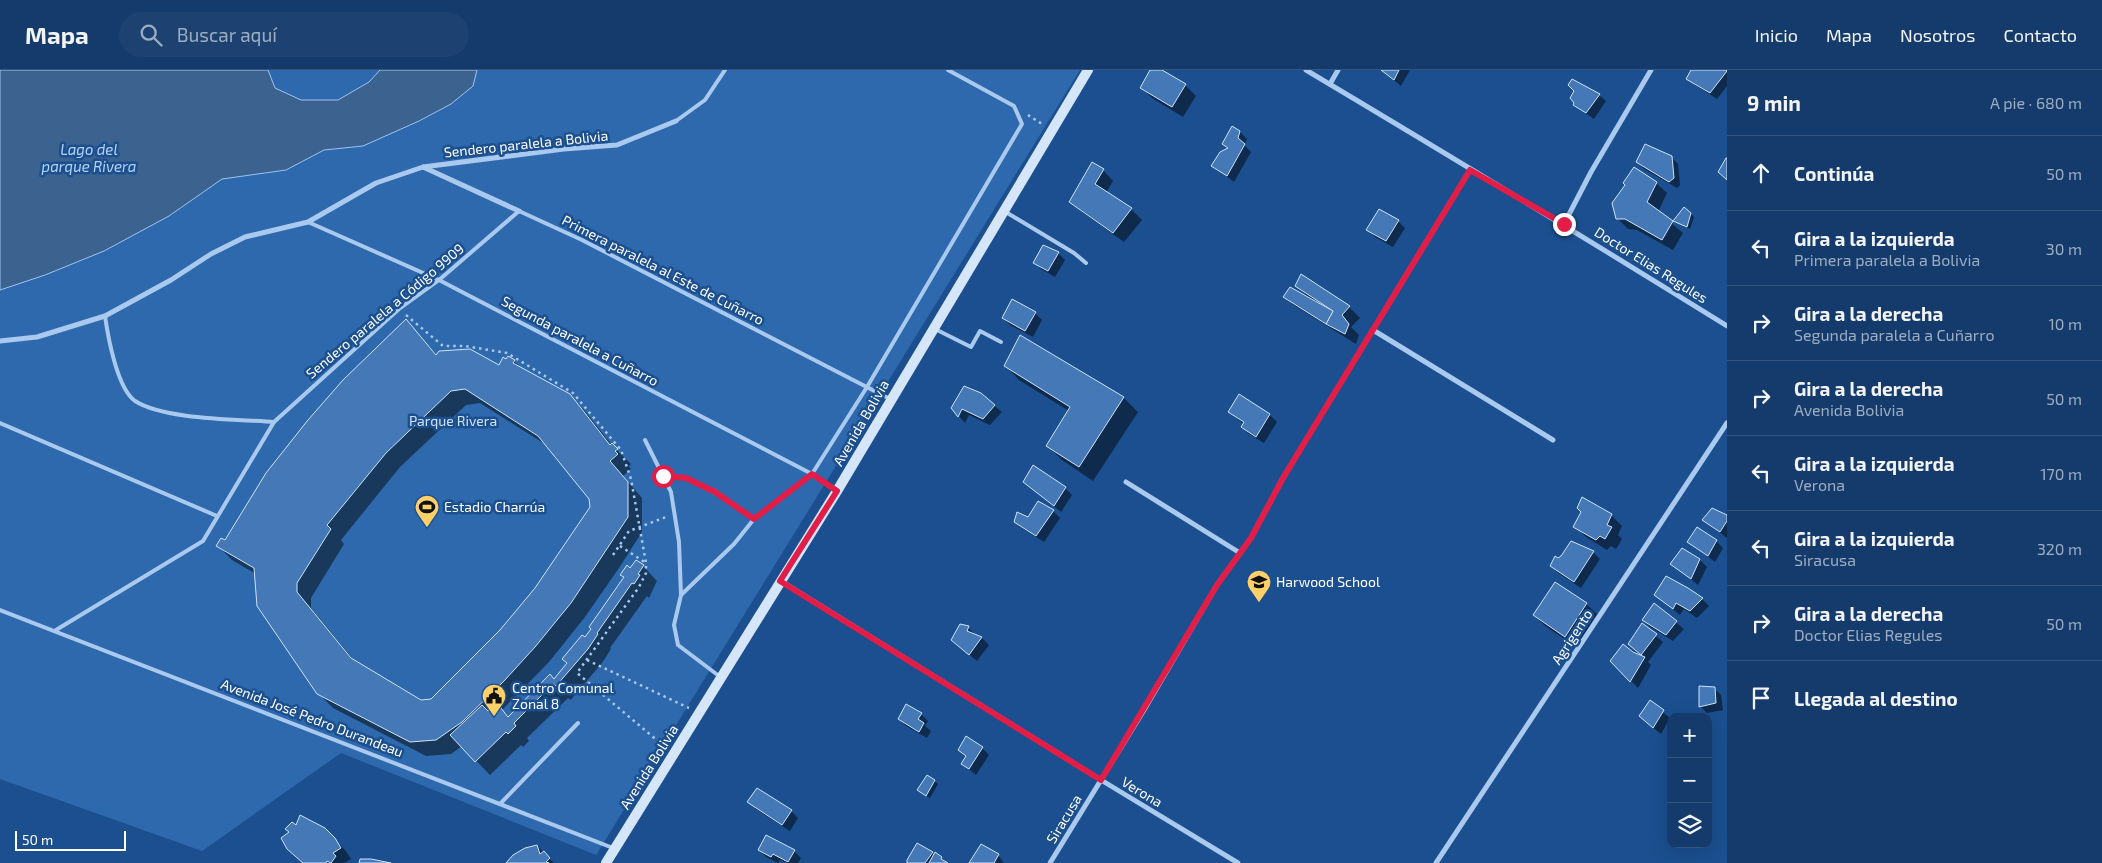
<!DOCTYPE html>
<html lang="es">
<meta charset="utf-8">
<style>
:root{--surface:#143b6b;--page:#1d4271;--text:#f1f3f6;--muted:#9dadc1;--line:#33557e}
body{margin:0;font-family:"Exo 2",sans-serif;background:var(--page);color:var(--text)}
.controls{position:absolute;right:15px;bottom:15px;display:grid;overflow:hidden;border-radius:10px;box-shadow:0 5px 20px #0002}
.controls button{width:45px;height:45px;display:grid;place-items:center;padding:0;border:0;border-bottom:1px solid var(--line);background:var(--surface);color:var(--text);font:25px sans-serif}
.scale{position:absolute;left:15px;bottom:12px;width:111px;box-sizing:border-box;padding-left:5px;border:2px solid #fff;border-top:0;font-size:14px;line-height:18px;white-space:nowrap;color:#fff;-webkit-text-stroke:4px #1b4f8f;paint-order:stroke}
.stop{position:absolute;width:15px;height:15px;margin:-11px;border:4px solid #e11d48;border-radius:50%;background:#fff}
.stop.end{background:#e11d48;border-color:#fff;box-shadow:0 1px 5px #0008}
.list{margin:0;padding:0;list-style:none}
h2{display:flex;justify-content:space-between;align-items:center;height:65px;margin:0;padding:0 20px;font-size:21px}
h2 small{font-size:16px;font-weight:400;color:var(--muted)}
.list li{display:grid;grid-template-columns:32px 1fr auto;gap:15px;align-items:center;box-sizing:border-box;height:75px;padding:0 20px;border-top:1px solid var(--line)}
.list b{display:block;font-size:19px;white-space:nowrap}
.list p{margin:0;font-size:16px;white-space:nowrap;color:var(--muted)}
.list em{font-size:16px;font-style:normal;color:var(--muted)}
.icon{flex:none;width:28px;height:28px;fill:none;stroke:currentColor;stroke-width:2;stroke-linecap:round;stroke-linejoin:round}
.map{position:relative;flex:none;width:1727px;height:793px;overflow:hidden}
header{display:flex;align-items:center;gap:30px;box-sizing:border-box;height:70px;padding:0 25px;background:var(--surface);border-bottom:1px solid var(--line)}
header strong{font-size:24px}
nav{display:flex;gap:28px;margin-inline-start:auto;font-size:18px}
.search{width:350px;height:45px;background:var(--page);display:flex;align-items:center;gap:12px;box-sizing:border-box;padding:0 18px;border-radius:28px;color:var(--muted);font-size:19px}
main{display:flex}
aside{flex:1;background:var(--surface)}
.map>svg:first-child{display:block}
.green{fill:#2e69ad}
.water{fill:#3c6290;stroke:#9cc4f0}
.shadow{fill:#0007;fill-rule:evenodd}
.building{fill:#4478b7;stroke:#cfe3fa;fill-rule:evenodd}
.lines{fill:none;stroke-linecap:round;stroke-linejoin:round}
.path{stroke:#a9c9ee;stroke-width:2.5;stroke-dasharray:2.5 4;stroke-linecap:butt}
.lane{stroke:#a9c9ee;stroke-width:4}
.street{stroke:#a9c9ee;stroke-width:5}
.secondary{stroke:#d6e6fa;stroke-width:10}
.route{stroke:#e11d48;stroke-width:6}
.labels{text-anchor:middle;stroke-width:5;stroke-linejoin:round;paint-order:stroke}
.street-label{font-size:14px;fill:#fff;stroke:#1b4f8f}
.park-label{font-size:14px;fill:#cfe3fa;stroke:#1b4f8f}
.poi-label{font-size:14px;fill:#fff;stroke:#1b4f8f;text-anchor:start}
.water-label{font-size:15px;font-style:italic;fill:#b5d3f5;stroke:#1b4f8f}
</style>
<header>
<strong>Mapa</strong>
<div class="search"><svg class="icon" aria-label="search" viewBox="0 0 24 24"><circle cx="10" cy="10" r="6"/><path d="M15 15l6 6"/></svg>Buscar aquí</div>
<nav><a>Inicio</a><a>Mapa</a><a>Nosotros</a><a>Contacto</a></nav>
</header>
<main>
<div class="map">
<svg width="1727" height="793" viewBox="0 0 1727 793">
<rect width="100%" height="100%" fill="#1b4f8f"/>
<!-- green -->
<polygon class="green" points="0,0 1080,0 596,785 341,683 202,781 0,709"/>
<!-- water -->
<polygon class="water" points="0,0 268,0 275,18 301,30 338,30 369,12 380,0 477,0 473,16 451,34 419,51 363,76 324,80 286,100 222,109 169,146 104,181 45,205 0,220"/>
<!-- shadow -->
<g class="shadow">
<polygon points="1152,0 1160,0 1185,15 1196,26 1183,47 1152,28 1141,17"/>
<polygon points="1382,0 1410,0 1401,16"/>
<polygon points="1693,0 1724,0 1727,3 1727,16 1717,29 1695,15 1688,8"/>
<polygon points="1599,25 1606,31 1594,49 1574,35"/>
<polygon points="1240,62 1247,69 1244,75 1251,82 1234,112 1213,96 1229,79 1223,74"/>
<polygon points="1671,87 1678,94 1680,115 1677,118 1644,99 1637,92"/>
<polygon points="1103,100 1113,111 1106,123 1131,139 1142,150 1124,172 1082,142 1071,132"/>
<polygon points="1656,113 1667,123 1658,142 1683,163 1673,180 1637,160 1628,159 1617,148"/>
<polygon points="1691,144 1694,147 1690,159 1675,151"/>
<polygon points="1398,151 1405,158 1393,177 1375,167 1368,160"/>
<polygon points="1058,183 1065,190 1055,207 1041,199 1034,192"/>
<polygon points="1296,215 1349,237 1360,248 1351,257 1359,265 1356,274 1292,234 1285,227 1309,228"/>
<polygon points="1035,243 1042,250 1033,267 1010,255 1003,248"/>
<path d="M406,251L437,285L499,297L514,291L522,299L569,325L584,340L612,375L631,394L629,396L631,399L623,406L642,428V462L619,498L585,547L549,592L502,640L509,647L554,610L585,569L630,500L643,496L657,511L649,528L647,526L610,578L611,579L602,593L573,627L571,630L568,628L527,668L529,671L523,677L521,675L490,705L462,676L451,684L426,686L333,638L318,623L256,504L232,490L218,476L225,471ZM480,333L548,376L591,429V437L536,519L501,561L431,630L420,631L356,593L311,538V528L344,474L341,470L400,397L466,335Z"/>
<polygon points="1020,266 1124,328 1138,342 1093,411 1062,390 1048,376 1069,341 1019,310 1005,295"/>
<polygon points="980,324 1002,342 990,355 969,345 965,353 952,338"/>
<polygon points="1239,326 1270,345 1277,352 1264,373 1249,364 1242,357 1244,354 1229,342"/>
<polygon points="1032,418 1065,418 1072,425 1061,442"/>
<polygon points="1053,441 1060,448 1044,472 1022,458 1015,451"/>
<polygon points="1611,445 1622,456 1618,465 1622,469 1616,479 1611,476 1607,480 1586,467 1575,456"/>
<polygon points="1727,446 1727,468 1703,450"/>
<polygon points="1688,471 1716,471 1723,478 1715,492"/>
<polygon points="1683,480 1700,490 1707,497 1698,515 1672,494"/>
<polygon points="1593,482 1600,489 1581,518 1558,503 1551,496 1558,490"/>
<polygon points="1655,525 1702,529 1709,536 1697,548 1684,539 1680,545"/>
<polygon points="1586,534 1597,544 1576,577 1545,556 1534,545"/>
<polygon points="1654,534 1684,559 1673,571 1650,557 1643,550"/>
<polygon points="1643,555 1663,572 1648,592 1651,595 1638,618 1612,591 1623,575 1638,584 1629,574"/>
<polygon points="968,557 975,565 982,568 989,575 977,591 952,570"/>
<polygon points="1714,618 1721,625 1723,640 1707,643 1700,636"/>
<polygon points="1650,632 1670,648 1661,664 1647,653"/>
<polygon points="921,644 928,651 925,656 931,661 927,668 906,656 899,649"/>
<polygon points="982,678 989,685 976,705 963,694 967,688 959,680"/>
<polygon points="927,706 938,714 930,728 922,723"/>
<polygon points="749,732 791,741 798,748 790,761 756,739"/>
<polygon points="296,757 324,759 345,780 351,789 344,793 303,793"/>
<polygon points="918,774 941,788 946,793 909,793"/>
<polygon points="537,776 554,793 509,793"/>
<polygon points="759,780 794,781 801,788 798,793 787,793 780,790 778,793 766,787"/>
<polygon points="998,785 1004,793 971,793"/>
</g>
<!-- building -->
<g class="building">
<polygon points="1150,0 1162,0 1186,14 1172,37 1140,18"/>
<polygon points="1381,0 1399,0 1394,10"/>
<polygon points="1691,0 1726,0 1727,1 1710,23 1686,9"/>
<polygon points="1572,9 1600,24 1586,43 1573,35 1574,33 1570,28 1574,21 1568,15"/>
<polygon points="1232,56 1240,61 1238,68 1245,74 1227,106 1211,96 1220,82 1228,78 1222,74"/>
<polygon points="1645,74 1672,86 1674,108 1669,112 1636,92"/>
<polygon points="1726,88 1727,88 1727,110 1718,102"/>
<polygon points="1092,92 1104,99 1095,114 1132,138 1113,163 1069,132"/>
<polygon points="1634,97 1657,112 1647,132 1673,151 1662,170 1625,149 1616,149 1612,133 1625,115 1623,113"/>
<polygon points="1684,137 1691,143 1687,157 1673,151"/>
<polygon points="1379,139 1399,150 1386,171 1366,160"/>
<polygon points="1043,175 1059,182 1048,201 1033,193"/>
<polygon points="1301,204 1350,236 1342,245 1349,254 1345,264 1326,254 1333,241 1295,216"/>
<polygon points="1290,217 1333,241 1326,254 1283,227"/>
<polygon points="1012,229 1036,242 1025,261 1002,248"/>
<path d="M406,249L436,285L439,281L470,279L499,295L503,287L506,289L508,286L515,290L513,293L570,324L610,375L612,373L618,379L615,381L618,384L610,391L628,412V447L571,533L535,577L504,611L462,652L436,670L410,672L317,624L257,536L254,498L216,476L221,468L225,470L266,403L308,350L343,310ZM465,319L538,366L589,429L590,437L535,518L500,560L431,629L421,630L351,588L297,522V513L331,459L327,455L386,383L451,321Z"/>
<polygon points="1020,265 1124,327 1079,397 1046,376 1070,337 1004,296"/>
<polygon points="964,316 981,323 995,335 983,349 962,339 958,347 951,338"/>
<polygon points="1239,324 1270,344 1256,367 1241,357 1244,352 1228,342"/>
<polygon points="1033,395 1066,417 1054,436 1023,412"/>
<polygon points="1582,427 1612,444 1607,455 1612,457 1605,469 1600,466 1596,470 1573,457 1581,442 1577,438"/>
<polygon points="1038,431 1054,440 1036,466 1014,452 1017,442 1028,447"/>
<polygon points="1712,438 1727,445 1727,451 1720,462 1702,450"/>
<polygon points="1697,457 1717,470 1708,486 1687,472"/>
<polygon points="1571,471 1594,481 1574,512 1550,496 1555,486 1558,488 1561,486"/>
<polygon points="1682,478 1700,489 1691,509 1670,494"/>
<polygon points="636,490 644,495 638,504 640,505 634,514 632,513 597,563 598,564 588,579 556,616 553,614 514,653 516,656 508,664 506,662 475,692 450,665 482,635 488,641 497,633 508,647 550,604 554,609 567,593 562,589 582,565 585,567 591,559 589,557 624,507 620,505 627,495 630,498"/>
<polygon points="1666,506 1688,518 1703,528 1690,541 1676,533 1673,539 1654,525"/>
<polygon points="1555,512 1587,533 1565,567 1533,545"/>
<polygon points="1654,533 1677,551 1666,565 1642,550"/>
<polygon points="1642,553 1657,564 1641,585 1628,574"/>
<polygon points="960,554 969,556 967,561 982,567 969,585 951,570"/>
<polygon points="1623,574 1633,582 1645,587 1630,612 1610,591"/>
<polygon points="1699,616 1715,617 1716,633 1699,637"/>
<polygon points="1650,630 1664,640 1653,658 1639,646"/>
<polygon points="906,634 922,643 918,649 924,653 919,662 898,649"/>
<polygon points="966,666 983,677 969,699 961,694 966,686 958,680"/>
<polygon points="927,705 935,710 926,726 917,720"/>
<polygon points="757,718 792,740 782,755 747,732"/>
<polygon points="300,745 325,758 335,768 341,778 333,783 336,786 331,793 327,791 326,793 303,793 287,779 281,768 289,762 285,759 292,752 296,755"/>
<polygon points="766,765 795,780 788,792 773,784 771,787 758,780"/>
<polygon points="917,773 933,782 925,793 907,793 907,790"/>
<polygon points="981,774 999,784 994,793 969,793"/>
<polygon points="537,775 540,784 544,781 550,788 546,792 549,793 506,793 513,785 525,778"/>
<polygon points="935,782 942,787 941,789 948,793 929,793"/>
<polygon points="360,789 371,789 391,793 359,793"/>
</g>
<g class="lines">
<!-- path -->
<g class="path">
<polyline points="1028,45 1042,54"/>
<polyline points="406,245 443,276 465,276 507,283 573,323 621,380 631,409 646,493 646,503 639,517 577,603 665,677"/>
<polyline points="620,476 646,493"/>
<polyline points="613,485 629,461 666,447"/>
<polyline points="587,590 689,638"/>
</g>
<!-- lane -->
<g class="lane">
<polyline points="676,51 705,30 725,0"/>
<polyline points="1004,141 1074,183 1086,193"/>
<polyline points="308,152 439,210 812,404 835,420"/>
<path d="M105,246C108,267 117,318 135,331C165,350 238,349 274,352"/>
<polyline points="935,259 971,277 980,261 1001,272"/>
<polyline points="0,353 217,446"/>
<polyline points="645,370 671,422 679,472 681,525"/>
<polyline points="663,407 686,408 715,421 754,449"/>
<polyline points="0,540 613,778"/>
<polyline points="56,560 203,471 274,352 399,239 439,210 519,141 582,170 890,329"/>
<polyline points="719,606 678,575 674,555 681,525 734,474 754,449 812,404 867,317 1022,54 1014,36 948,0"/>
<polyline points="500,734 578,653"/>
</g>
<!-- street -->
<g class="street">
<path d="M1306,0C1447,84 1587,169 1727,256"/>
<polyline points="1330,14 1338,0"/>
<polyline points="423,97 519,141"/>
<polyline points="1564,154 1591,102 1651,0"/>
<polyline points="1373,260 1553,370"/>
<polyline points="0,271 37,267 105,246 171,210 211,184 245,167 308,152 376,113 423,97 564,79 617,75 676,51"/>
<polyline points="1126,412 1240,483"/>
<polyline points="781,511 1101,710 1238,793"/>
<polyline points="1050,793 1144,640 1217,515 1251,468 1283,408 1470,100"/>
<polyline points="1436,793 1727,353"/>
</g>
<!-- secondary -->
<polyline class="secondary" points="606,793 837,421 1088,0"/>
</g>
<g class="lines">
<!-- route -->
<polyline class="route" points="663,406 686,408 715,422 754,449 812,404 837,421 780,511 1101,710 1217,515 1251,468 1283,408 1470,100 1564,154"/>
</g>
<!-- icons -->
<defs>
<symbol id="stadium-pin" viewBox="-11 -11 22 30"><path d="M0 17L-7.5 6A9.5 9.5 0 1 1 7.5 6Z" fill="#ffd166" stroke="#1b4f8f"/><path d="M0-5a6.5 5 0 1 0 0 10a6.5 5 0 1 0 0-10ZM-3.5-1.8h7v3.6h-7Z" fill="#111"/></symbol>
<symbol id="school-pin" viewBox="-11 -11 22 30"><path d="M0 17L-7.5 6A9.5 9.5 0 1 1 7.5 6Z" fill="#ffd166" stroke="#1b4f8f"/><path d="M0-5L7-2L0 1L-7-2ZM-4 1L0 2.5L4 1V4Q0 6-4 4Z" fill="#111"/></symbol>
<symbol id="civic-pin" viewBox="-11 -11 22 30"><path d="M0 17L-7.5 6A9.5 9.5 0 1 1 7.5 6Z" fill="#ffd166" stroke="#1b4f8f"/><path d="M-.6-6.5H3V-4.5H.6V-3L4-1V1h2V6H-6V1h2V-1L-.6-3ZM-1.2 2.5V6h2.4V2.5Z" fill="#111"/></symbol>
</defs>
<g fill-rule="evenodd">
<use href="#stadium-pin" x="413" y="423" width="28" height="38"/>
<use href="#school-pin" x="1245" y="498" width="28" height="38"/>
<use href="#civic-pin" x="480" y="612" width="28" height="38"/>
</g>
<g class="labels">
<!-- street labels -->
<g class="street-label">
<text transform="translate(526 74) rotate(-6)" y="5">Sendero paralela a Bolivia</text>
<text transform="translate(1651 195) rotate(32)" y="5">Doctor Elias Regules</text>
<text transform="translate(663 200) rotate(27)" y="5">Primera paralela al Este de Cuñarro</text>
<text transform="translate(385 241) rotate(-40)" y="5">Sendero paralela a Código 9909</text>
<text transform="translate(580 271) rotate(28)" y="5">Segunda paralela a Cuñarro</text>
<text transform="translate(861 353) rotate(-60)" y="5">Avenida Bolivia</text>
<text transform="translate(1572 567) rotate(-57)" y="5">Agrigento</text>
<text transform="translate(312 648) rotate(21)" y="5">Avenida José Pedro Durandeau</text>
<text transform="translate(649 697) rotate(-58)" y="5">Avenida Bolivia</text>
<text transform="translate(1142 722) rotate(31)" y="5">Verona</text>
<text transform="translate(1064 749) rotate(-59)" y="5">Siracusa</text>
</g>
<!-- park labels -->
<g class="park-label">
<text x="453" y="356">Parque Rivera</text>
</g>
<!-- poi labels -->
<g class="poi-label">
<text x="444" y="442">Estadio Charrúa</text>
<text x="1276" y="517">Harwood School</text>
<text x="512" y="623">Centro Comunal<tspan x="512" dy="16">Zonal 8</tspan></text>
</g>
<!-- water labels -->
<g class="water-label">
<text x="89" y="85">Lago del<tspan x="89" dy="17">parque Rivera</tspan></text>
</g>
</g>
</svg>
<div class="controls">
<button>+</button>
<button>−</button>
<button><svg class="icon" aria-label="layers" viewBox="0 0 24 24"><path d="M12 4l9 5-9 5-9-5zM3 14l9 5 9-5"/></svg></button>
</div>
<div class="scale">50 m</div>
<div class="stop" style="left:663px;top:406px"></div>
<div class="stop end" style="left:1564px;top:154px"></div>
</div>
<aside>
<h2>9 min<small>A pie · 680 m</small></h2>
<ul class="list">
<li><svg class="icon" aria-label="ahead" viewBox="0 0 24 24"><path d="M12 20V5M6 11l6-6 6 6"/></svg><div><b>Continúa</b></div><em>50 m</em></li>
<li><svg class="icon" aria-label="left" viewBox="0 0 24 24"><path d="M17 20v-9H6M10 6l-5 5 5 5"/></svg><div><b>Gira a la izquierda</b><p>Primera paralela a Bolivia</p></div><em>30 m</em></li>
<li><svg class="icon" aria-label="right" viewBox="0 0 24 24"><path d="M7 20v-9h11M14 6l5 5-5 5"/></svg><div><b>Gira a la derecha</b><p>Segunda paralela a Cuñarro</p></div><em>10 m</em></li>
<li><svg class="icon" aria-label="right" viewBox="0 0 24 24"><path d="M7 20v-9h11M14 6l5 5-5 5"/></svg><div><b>Gira a la derecha</b><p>Avenida Bolivia</p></div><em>50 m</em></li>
<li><svg class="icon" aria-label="left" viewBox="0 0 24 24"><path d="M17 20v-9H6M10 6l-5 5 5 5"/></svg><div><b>Gira a la izquierda</b><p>Verona</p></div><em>170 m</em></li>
<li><svg class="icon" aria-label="left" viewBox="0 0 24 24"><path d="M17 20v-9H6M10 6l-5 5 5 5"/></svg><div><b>Gira a la izquierda</b><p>Siracusa</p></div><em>320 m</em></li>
<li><svg class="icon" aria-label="right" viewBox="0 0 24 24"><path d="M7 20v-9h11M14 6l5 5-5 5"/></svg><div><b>Gira a la derecha</b><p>Doctor Elias Regules</p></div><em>50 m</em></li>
<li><svg class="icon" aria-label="arrive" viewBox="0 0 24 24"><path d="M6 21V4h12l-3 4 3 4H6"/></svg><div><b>Llegada al destino</b></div></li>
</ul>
</aside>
</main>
